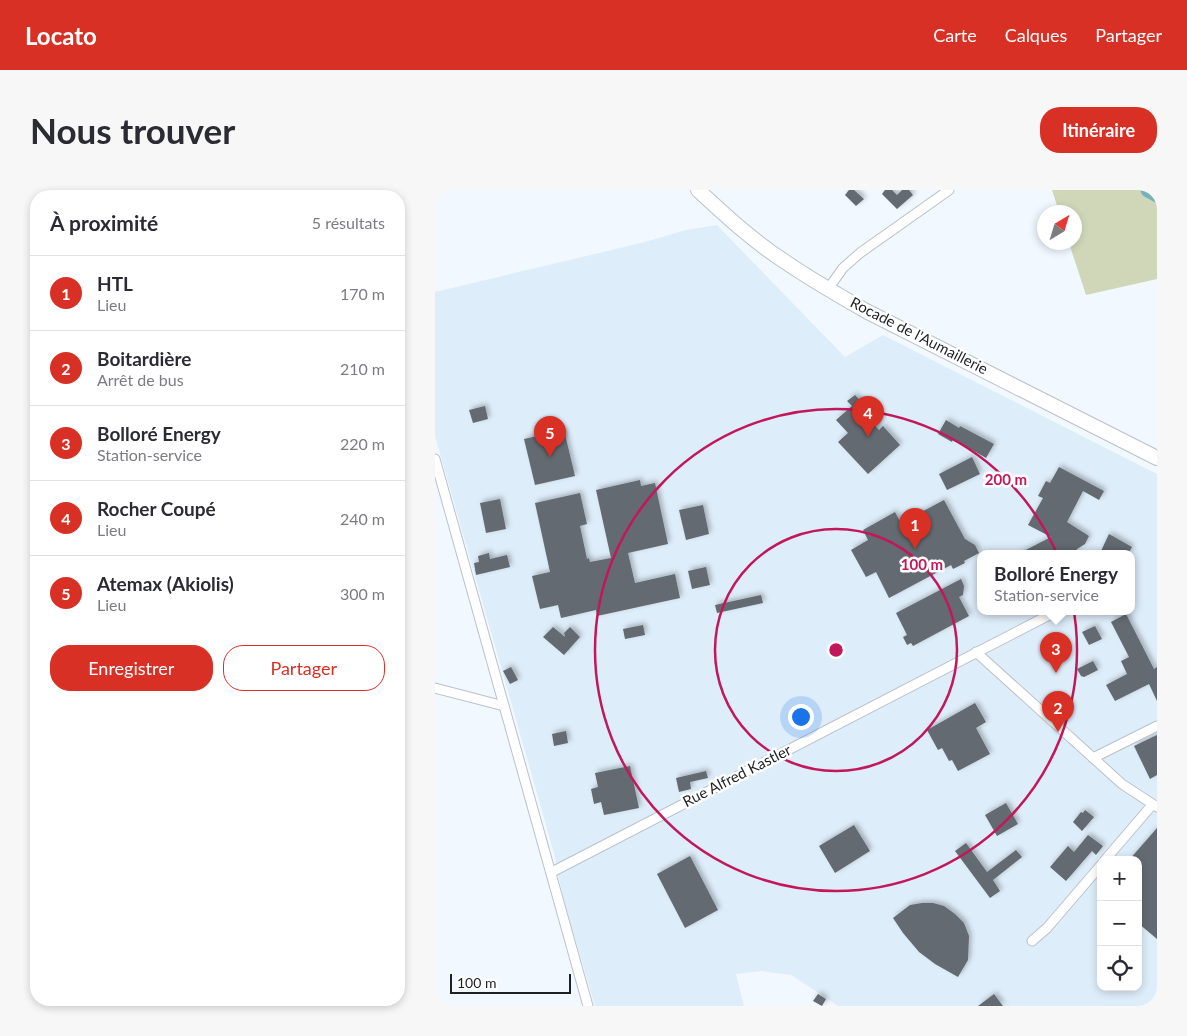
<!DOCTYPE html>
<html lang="fr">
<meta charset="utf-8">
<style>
:root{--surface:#fff;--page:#f7f7f7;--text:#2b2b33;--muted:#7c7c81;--line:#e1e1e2;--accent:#d93025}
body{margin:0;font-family:Lato,sans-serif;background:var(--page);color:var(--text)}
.controls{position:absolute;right:15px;bottom:15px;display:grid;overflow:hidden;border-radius:10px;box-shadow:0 2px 8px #0003}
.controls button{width:45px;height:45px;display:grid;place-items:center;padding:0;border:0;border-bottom:1px solid var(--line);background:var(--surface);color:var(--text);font:25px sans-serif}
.compass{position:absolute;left:602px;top:15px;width:45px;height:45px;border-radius:50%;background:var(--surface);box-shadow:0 2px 8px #0003;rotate:38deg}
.scale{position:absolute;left:15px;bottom:12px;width:121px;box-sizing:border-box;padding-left:5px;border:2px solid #1e2124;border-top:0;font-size:14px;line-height:18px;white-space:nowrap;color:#1e2124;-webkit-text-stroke:4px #fff;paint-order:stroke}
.you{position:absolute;left:365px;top:526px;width:18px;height:18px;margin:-12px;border:4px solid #fff;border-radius:50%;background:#1a73e8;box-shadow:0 0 0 8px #1a73e833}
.badge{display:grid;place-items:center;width:32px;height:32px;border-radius:50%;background:var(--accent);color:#fff;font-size:16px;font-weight:700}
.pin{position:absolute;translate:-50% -41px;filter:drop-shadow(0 1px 2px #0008)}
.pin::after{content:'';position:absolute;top:26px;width:18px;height:15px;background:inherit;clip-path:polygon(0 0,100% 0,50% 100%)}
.popup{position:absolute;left:542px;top:360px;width:158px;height:65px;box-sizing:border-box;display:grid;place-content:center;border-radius:10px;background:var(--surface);filter:drop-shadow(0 1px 4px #0005);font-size:16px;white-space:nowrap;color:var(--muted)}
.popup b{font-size:19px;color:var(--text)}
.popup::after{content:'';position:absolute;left:50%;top:100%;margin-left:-10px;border:10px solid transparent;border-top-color:var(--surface)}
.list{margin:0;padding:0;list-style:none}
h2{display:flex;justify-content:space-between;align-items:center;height:65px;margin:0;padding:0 20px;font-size:21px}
h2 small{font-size:16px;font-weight:400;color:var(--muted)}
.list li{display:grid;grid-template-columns:32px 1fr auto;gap:15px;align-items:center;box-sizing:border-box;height:75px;padding:0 20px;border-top:1px solid var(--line)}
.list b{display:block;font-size:19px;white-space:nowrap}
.list p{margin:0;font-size:16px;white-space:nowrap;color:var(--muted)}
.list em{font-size:16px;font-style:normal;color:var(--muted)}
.actions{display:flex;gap:10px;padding:15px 20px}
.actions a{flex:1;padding:11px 0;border:1px solid var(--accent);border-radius:20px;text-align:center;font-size:18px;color:var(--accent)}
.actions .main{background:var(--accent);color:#fff}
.icon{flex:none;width:28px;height:28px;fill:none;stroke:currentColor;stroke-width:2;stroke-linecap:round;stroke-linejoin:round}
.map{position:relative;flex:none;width:722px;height:816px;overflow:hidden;border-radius:20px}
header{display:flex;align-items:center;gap:30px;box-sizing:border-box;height:70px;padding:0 25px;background:var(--accent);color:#fff}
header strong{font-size:24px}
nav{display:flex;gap:28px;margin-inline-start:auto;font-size:18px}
.intro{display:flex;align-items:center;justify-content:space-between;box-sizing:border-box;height:120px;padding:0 30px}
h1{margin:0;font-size:35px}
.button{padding:12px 22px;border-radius:20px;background:var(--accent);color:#fff;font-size:18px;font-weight:700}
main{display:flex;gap:30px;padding:0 30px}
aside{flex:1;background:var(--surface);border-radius:20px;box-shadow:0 2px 8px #0003}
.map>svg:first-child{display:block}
.built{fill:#deedfa;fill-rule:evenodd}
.green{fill:#cfd7b8}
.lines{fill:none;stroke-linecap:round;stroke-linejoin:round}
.river{stroke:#75b2bc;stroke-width:15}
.building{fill:#636a71;filter:url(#shadow)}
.minor-casing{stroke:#bac2c9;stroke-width:11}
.primary-casing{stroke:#bac2c9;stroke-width:16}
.minor{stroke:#fff;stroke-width:9}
.primary{stroke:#fff;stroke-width:14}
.ring{fill:none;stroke:#c2185b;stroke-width:2.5}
.labels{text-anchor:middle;stroke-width:5;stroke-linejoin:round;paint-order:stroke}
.street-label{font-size:15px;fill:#1e2124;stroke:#fff}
.centre{fill:#c2185b;stroke:#fff;stroke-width:2.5}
.ring-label{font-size:15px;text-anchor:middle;font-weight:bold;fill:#c2185b;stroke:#fff;stroke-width:5;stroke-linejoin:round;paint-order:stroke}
</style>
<header>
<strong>Locato</strong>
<nav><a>Carte</a><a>Calques</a><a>Partager</a></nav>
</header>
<div class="intro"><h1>Nous trouver</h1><a class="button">Itinéraire</a></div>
<main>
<aside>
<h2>À proximité<small>5 résultats</small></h2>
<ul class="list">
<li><span class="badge">1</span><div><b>HTL</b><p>Lieu</p></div><em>170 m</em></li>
<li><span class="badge">2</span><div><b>Boitardière</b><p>Arrêt de bus</p></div><em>210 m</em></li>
<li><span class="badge">3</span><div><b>Bolloré Energy</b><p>Station-service</p></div><em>220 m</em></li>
<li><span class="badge">4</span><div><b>Rocher Coupé</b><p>Lieu</p></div><em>240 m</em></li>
<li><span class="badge">5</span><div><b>Atemax (Akiolis)</b><p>Lieu</p></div><em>300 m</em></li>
</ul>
<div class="actions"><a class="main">Enregistrer</a><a>Partager</a></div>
</aside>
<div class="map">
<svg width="722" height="816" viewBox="0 0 722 816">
<defs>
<filter id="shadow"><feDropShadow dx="2.5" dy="-2.5" stdDeviation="2.5" flood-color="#0004"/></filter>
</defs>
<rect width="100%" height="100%" fill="#f1f8ff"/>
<!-- built -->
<path class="built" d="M282,35L410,167L448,145L722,284V816H403L356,785L326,781L301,784L309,816H160L128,708L119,663L0,246V102L210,52L251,40ZM546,364H696V422H546ZM666,670H703V797H666Z"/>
<!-- green -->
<polygon class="green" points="617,0 722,0 722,89 651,105 634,53 640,52 640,22 624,22"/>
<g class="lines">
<!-- river -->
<polyline class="river" points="713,0 722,5"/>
</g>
<!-- building -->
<g class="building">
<polygon points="414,0 419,0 429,9 421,16 410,5"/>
<polygon points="450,0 457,0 462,5 467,0 474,0 478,5 462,19 447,4"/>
<polygon points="420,205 430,216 426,221 444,240 448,236 465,255 433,284 403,252 413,243 401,230 417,216 412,211"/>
<polygon points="50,216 53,229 38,233 34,220"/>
<polygon points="511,230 524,238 525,236 559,254 551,268 518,249 517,252 503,244"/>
<polygon points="129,240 140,286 100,295 89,249"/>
<polygon points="537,267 545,284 512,300 504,284"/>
<polygon points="624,277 669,301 664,310 648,301 632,332 654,346 650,354 642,359 639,364 583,364 616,347 593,335 608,308 603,306 611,291 615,293"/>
<polygon points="205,290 206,296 220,293 233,354 193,363 200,393 240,384 245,408 162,426 161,420 126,428 123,415 105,419 97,386 115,382 100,313 145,303 152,334 145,336 152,369 154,368 155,372 176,368 161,300"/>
<polygon points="65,309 71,339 51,343 45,313"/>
<polygon points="509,310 530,349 540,355 544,363 529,371 530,373 518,379 516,375 454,408 441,382 431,387 416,360 433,350 428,340 460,322 466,333"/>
<polygon points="268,315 274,344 251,350 244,320"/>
<polygon points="674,344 697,357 693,364 672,364 666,361"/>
<polygon points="54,363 55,369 72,365 75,377 41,385 39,373 44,372 43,366"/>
<polygon points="271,377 275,395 257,399 253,381"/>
<polygon points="526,389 529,396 528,405 524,407 534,426 478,456 476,453 472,455 468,447 472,445 461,423"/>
<polygon points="326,405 328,413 282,423 280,415"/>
<polygon points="691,424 719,479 722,477 722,511 714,494 680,511 671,495 692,484 686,471 694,467 676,432"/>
<polygon points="208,435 210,445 190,449 188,439"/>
<polygon points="660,436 667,449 654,455 647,442"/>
<polygon points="118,437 130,447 129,443 135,437 145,447 129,465 108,447"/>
<polygon points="658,471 663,480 649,487 646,486 642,479"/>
<polygon points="76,477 83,490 75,494 68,481"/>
<polygon points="540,513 551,532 541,538 555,564 523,581 517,570 514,571 507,558 503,560 492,540"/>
<polygon points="131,541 133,553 119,556 117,544"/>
<polygon points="722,545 722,585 715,589 699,556"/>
<polygon points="195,576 204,618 169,625 166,612 159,614 156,599 163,597 160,583"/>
<polygon points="271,581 273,588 255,592 256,599 244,602 241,588"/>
<polygon points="571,613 583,634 562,646 550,625"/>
<polygon points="650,620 659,627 647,641 638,632 646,622 648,623"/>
<polygon points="419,635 435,661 400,683 384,656"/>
<polygon points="722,638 722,749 703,733 703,670 694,670"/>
<polygon points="653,645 668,656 661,665 657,661 631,691 615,677 633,656 639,662"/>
<polygon points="531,653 552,682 581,660 587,667 558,690 565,701 555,708 520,661"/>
<polygon points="255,666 283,720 250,738 222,684"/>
<polygon points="487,713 498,713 509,716 520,724 529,733 534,746 533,770 523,787 500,774 484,762 468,743 458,728 475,715"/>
<polygon points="383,804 391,809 387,816 378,811"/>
<polygon points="559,804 568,816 543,816"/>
</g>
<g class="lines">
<defs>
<g id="minor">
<polyline points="393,99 408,78 425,63 514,0"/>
<polyline points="0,269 153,816"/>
<polyline points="541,462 687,594 722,617"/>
<polyline points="0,498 69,516"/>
<polyline points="658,568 722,536"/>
<polyline points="670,670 717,615"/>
<polyline points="117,682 620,422"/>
<polyline points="597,751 612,738 666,675"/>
</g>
<path id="primary" d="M263,0C290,25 318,51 349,71C375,89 403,105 431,121L722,268"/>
</defs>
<!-- minor casing -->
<use href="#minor" class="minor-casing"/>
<!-- primary casing -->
<use href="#primary" class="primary-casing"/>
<!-- minor -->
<use href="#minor" class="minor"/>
<!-- primary -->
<use href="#primary" class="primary"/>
</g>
<!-- distance rings -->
<g class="ring">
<circle cx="401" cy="460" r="121"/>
<circle cx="401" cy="460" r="241"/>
</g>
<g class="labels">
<!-- street labels -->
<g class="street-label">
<text transform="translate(484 146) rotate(27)" y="5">Rocade de l'Aumaillerie</text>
<text transform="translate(302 586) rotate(-27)" y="5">Rue Alfred Kastler</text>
</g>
</g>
<circle cx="401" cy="460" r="8" class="centre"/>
<g class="ring-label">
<text x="571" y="295">200 m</text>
<text x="487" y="380">100 m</text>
</g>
</svg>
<div class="controls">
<button>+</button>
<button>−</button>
<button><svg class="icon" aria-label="locate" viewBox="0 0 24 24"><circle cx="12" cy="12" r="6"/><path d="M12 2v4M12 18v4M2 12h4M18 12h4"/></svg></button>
</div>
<svg class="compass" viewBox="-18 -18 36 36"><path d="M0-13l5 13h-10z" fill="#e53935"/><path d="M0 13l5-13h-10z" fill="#7c7c81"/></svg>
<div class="scale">100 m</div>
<div class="you"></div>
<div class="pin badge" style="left:480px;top:359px">1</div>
<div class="pin badge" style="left:623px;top:542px">2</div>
<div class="pin badge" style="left:621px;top:483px">3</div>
<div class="popup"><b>Bolloré Energy</b>Station-service</div>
<div class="pin badge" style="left:433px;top:247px">4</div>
<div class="pin badge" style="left:115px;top:267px">5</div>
</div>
</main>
